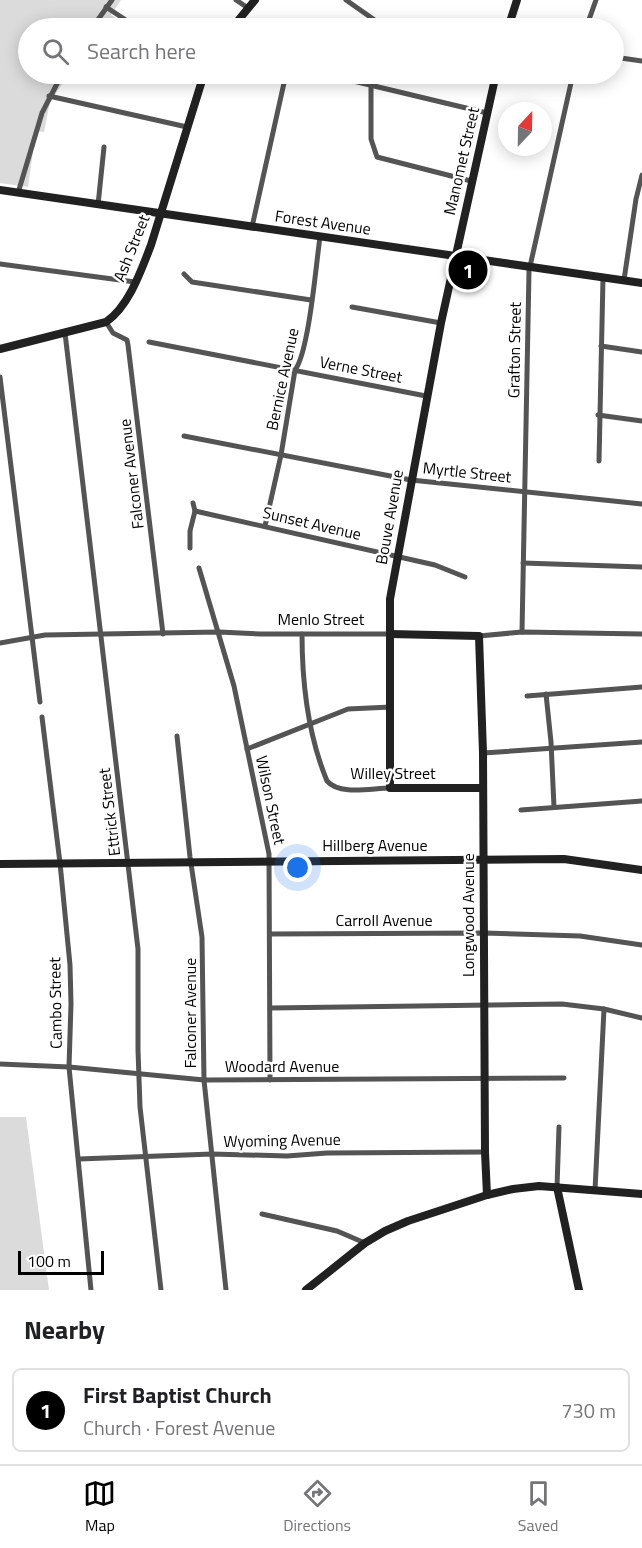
<!DOCTYPE html>
<meta charset="utf-8">
<style>
:root{--surface:#fff;--page:#f6f6f6;--text:#202124;--muted:#757577;--line:#e0e0e0;--accent:#000}
body{margin:0;font-family:"Titillium Web",sans-serif;background:var(--page);color:var(--text)}
.compass{position:absolute;left:498px;top:102px;width:54px;height:54px;border-radius:50%;background:var(--surface);box-shadow:0 3px 15px #0003;rotate:22deg}
.scale{position:absolute;left:18px;bottom:15px;width:86px;box-sizing:border-box;padding-left:6px;border:3px solid #000;border-top:0;font-size:16px;line-height:21px;white-space:nowrap;color:#000;-webkit-text-stroke:4px #fff;paint-order:stroke}
.you{position:absolute;left:298px;top:868px;width:21px;height:21px;margin:-15px;border:4px solid #fff;border-radius:50%;background:#1a73e8;box-shadow:0 0 0 9px #1a73e833}
.badge{display:grid;place-items:center;width:39px;height:39px;border-radius:50%;background:var(--accent);color:#fff;font-size:20px;font-weight:700}
.pin{position:absolute;translate:-50% -50%;border:3px solid #fff;box-shadow:0 2px 6px #0006}
.list{margin:0;padding:0;list-style:none}
h2{display:flex;justify-content:space-between;align-items:center;height:78px;margin:0;padding:0 24px;font-size:26px}
h2 small{font-size:20px;font-weight:400;color:var(--muted)}
.list li{display:grid;grid-template-columns:39px 1fr auto;gap:18px;align-items:center;box-sizing:border-box;height:84px;margin:0 12px 12px;padding:0 12px;border:2px solid var(--line);border-radius:9px}
.list b{display:block;font-size:22px;white-space:nowrap}
.list p{margin:0;font-size:20px;white-space:nowrap;color:var(--muted)}
.list em{font-size:20px;font-style:normal;color:var(--muted)}
.icon{flex:none;width:33px;height:33px;fill:none;stroke:currentColor;stroke-width:2;stroke-linecap:round;stroke-linejoin:round}
.map{position:relative;flex:none;width:642px;height:1290px;overflow:hidden}
.search{position:absolute;background:var(--surface);box-shadow:0 3px 15px #0003;left:18px;right:18px;top:18px;height:66px;display:flex;align-items:center;gap:15px;box-sizing:border-box;padding:0 21px;border-radius:33px;color:var(--muted);font-size:22px}
.sheet{height:174px;background:var(--surface)}
nav{display:flex;justify-content:space-around;align-items:center;box-sizing:border-box;height:84px;border-top:2px solid var(--line);background:var(--surface);font-size:16px;color:var(--muted)}
nav a{display:grid;justify-items:center;gap:3px}
nav .on{color:var(--accent)}
.map>svg:first-child{display:block}
.green{fill:#dbdbdb}
.lines{fill:none;stroke-linecap:round;stroke-linejoin:round}
.street{stroke:#545454;stroke-width:5}
.secondary{stroke:#212121;stroke-width:8}
.labels{text-anchor:middle;stroke-width:5;stroke-linejoin:round;paint-order:stroke}
.street-label{font-size:16px;fill:#000;stroke:#fff}
</style>
<div class="map">
<svg width="642" height="1290" viewBox="0 0 642 1290">
<rect width="100%" height="100%" fill="#fff"/>
<!-- green -->
<g class="green">
<polygon points="0,0 121,0 111,15 127,26 125,28 28,28 28,74 69,74 50,102 44,132 36,131 28,187 0,183"/>
<polygon points="0,1117 26,1117 49,1290 0,1290"/>
</g>
<g class="lines">
<!-- street -->
<g class="street">
<polyline points="236,0 248,8"/>
<polyline points="346,0 386,28"/>
<polyline points="106,7 138,28"/>
<polyline points="92,28 112,0"/>
<polyline points="586,28 596,0"/>
<polyline points="614,57 642,61"/>
<polyline points="324,74 487,113"/>
<polyline points="371,85 371,139 377,157 471,181"/>
<polyline points="49,96 187,127"/>
<polyline points="18,193 42,113 62,74"/>
<polyline points="98,205 104,147"/>
<polyline points="252,227 286,74"/>
<polyline points="0,264 135,282"/>
<polyline points="184,274 192,282 311,300"/>
<polyline points="624,280 636,199 642,175"/>
<polyline points="352,307 441,323"/>
<polyline points="106,322 113,333 127,340 128,345 163,634"/>
<polyline points="65,333 138,949 138,1050 140,1107 161,1290"/>
<polyline points="149,342 426,396"/>
<polyline points="601,346 642,352"/>
<polyline points="0,377 40,702"/>
<polyline points="598,415 642,421"/>
<polyline points="184,436 411,480 642,504"/>
<polyline points="599,461 603,278"/>
<polyline points="193,503 195,511 435,565 465,577"/>
<path d="M265,526L281,455L295,370C309,352 316,264 320,237"/>
<polyline points="190,548 190,531 195,511"/>
<polyline points="523,563 642,567"/>
<polyline points="199,568 234,686 269,854 270,1080"/>
<polyline points="522,632 529,271 573,74"/>
<path d="M302,634C302,684 308,735 327,781C340,796 372,788 390,788"/>
<polyline points="479,636 522,632 642,634"/>
<polyline points="0,643 45,635 219,632 261,634 390,634"/>
<polyline points="546,694 551,742 554,807"/>
<polyline points="527,696 642,687"/>
<polyline points="42,717 60,863 70,965 71,1004 69,1067 91,1290"/>
<polyline points="177,736 190,857 202,937 204,1080 226,1290"/>
<polyline points="247,749 348,709 391,707"/>
<polyline points="483,753 642,742"/>
<polyline points="521,810 642,801"/>
<polyline points="270,934 484,933 580,936 642,945"/>
<polyline points="270,1008 562,1004 604,1009 642,1018"/>
<polyline points="0,1064 69,1067 204,1080 564,1078"/>
<polyline points="79,1159 212,1154 287,1156 327,1153 485,1152"/>
<polyline points="557,1187 559,1127"/>
<polyline points="595,1190 604,1009"/>
<polyline points="262,1214 337,1231 365,1243"/>
</g>
<!-- secondary -->
<g class="secondary">
<polyline points="232,28 255,0"/>
<polyline points="508,28 517,0"/>
<polyline points="0,190 642,283"/>
<path d="M0,349L106,322C129,306 141,271 151,245L204,74"/>
<polyline points="390,634 479,636 483,753 485,1152 487,1195"/>
<polyline points="483,788 390,788 390,599 441,323 496,74"/>
<polyline points="0,864 564,859 642,870"/>
<polyline points="557,1187 579,1290"/>
<polyline points="306,1290 365,1243 385,1231 408,1221 487,1195 513,1189 539,1186 642,1194"/>
</g>
</g>
<g class="labels">
<!-- street labels -->
<g class="street-label">
<text transform="translate(461 161) rotate(-77)" y="6">Manomet Street</text>
<text transform="translate(323 222) rotate(8)" y="6">Forest Avenue</text>
<text transform="translate(131 248) rotate(-68)" y="6">Ash Street</text>
<text transform="translate(514 350) rotate(-89)" y="6">Grafton Street</text>
<text transform="translate(361 369) rotate(11)" y="6">Verne Street</text>
<text transform="translate(282 379) rotate(-78)" y="6">Bernice Avenue</text>
<text transform="translate(467 472) rotate(6)" y="6">Myrtle Street</text>
<text transform="translate(131 474) rotate(-97)" y="6">Falconer Avenue</text>
<text transform="translate(389 517) rotate(-80)" y="6">Bouve Avenue</text>
<text transform="translate(312 523) rotate(13)" y="6">Sunset Avenue</text>
<text x="321" y="625">Menlo Street</text>
<text x="393" y="779">Willey Street</text>
<text transform="translate(271 800) rotate(78)" y="6">Wilson Street</text>
<text transform="translate(109 812) rotate(-97)" y="6">Ettrick Street</text>
<text x="375" y="851">Hillberg Avenue</text>
<text transform="translate(468 915) rotate(-90)" y="6">Longwood Avenue</text>
<text x="384" y="926">Carroll Avenue</text>
<text transform="translate(55 1003) rotate(-91)" y="6">Cambo Street</text>
<text transform="translate(190 1013) rotate(-90)" y="6">Falconer Avenue</text>
<text x="282" y="1072">Woodard Avenue</text>
<text transform="translate(282 1140) rotate(-1)" y="6">Wyoming Avenue</text>
</g>
</g>
</svg>
<svg class="compass" viewBox="-18 -18 36 36"><path d="M0-13l5 13h-10z" fill="#e53935"/><path d="M0 13l5-13h-10z" fill="#757577"/></svg>
<div class="scale">100 m</div>
<div class="you"></div>
<div class="pin badge" style="left:468px;top:270px">1</div>
<div class="search"><svg class="icon" aria-label="search" viewBox="0 0 24 24"><circle cx="10" cy="10" r="6"/><path d="M15 15l6 6"/></svg>Search here</div>
</div>
<section class="sheet">
<h2>Nearby<small></small></h2>
<ul class="list">
<li><span class="badge">1</span><div><b>First Baptist Church</b><p>Church · Forest Avenue</p></div><em>730 m</em></li>
</ul>
</section>
<nav>
<a class="on"><svg class="icon" aria-label="map" viewBox="0 0 24 24"><path d="M3 6l6-2 6 2 6-2v14l-6 2-6-2-6 2zM9 4v14M15 6v14"/></svg>Map</a>
<a><svg class="icon" aria-label="directions" viewBox="0 0 24 24"><path d="M12 3l9 9-9 9-9-9zM9 14v-3h6M13 9l2 2-2 2"/></svg>Directions</a>
<a><svg class="icon" aria-label="saved" viewBox="0 0 24 24"><path d="M7 4h10v16l-5-4-5 4z"/></svg>Saved</a>
</nav>
